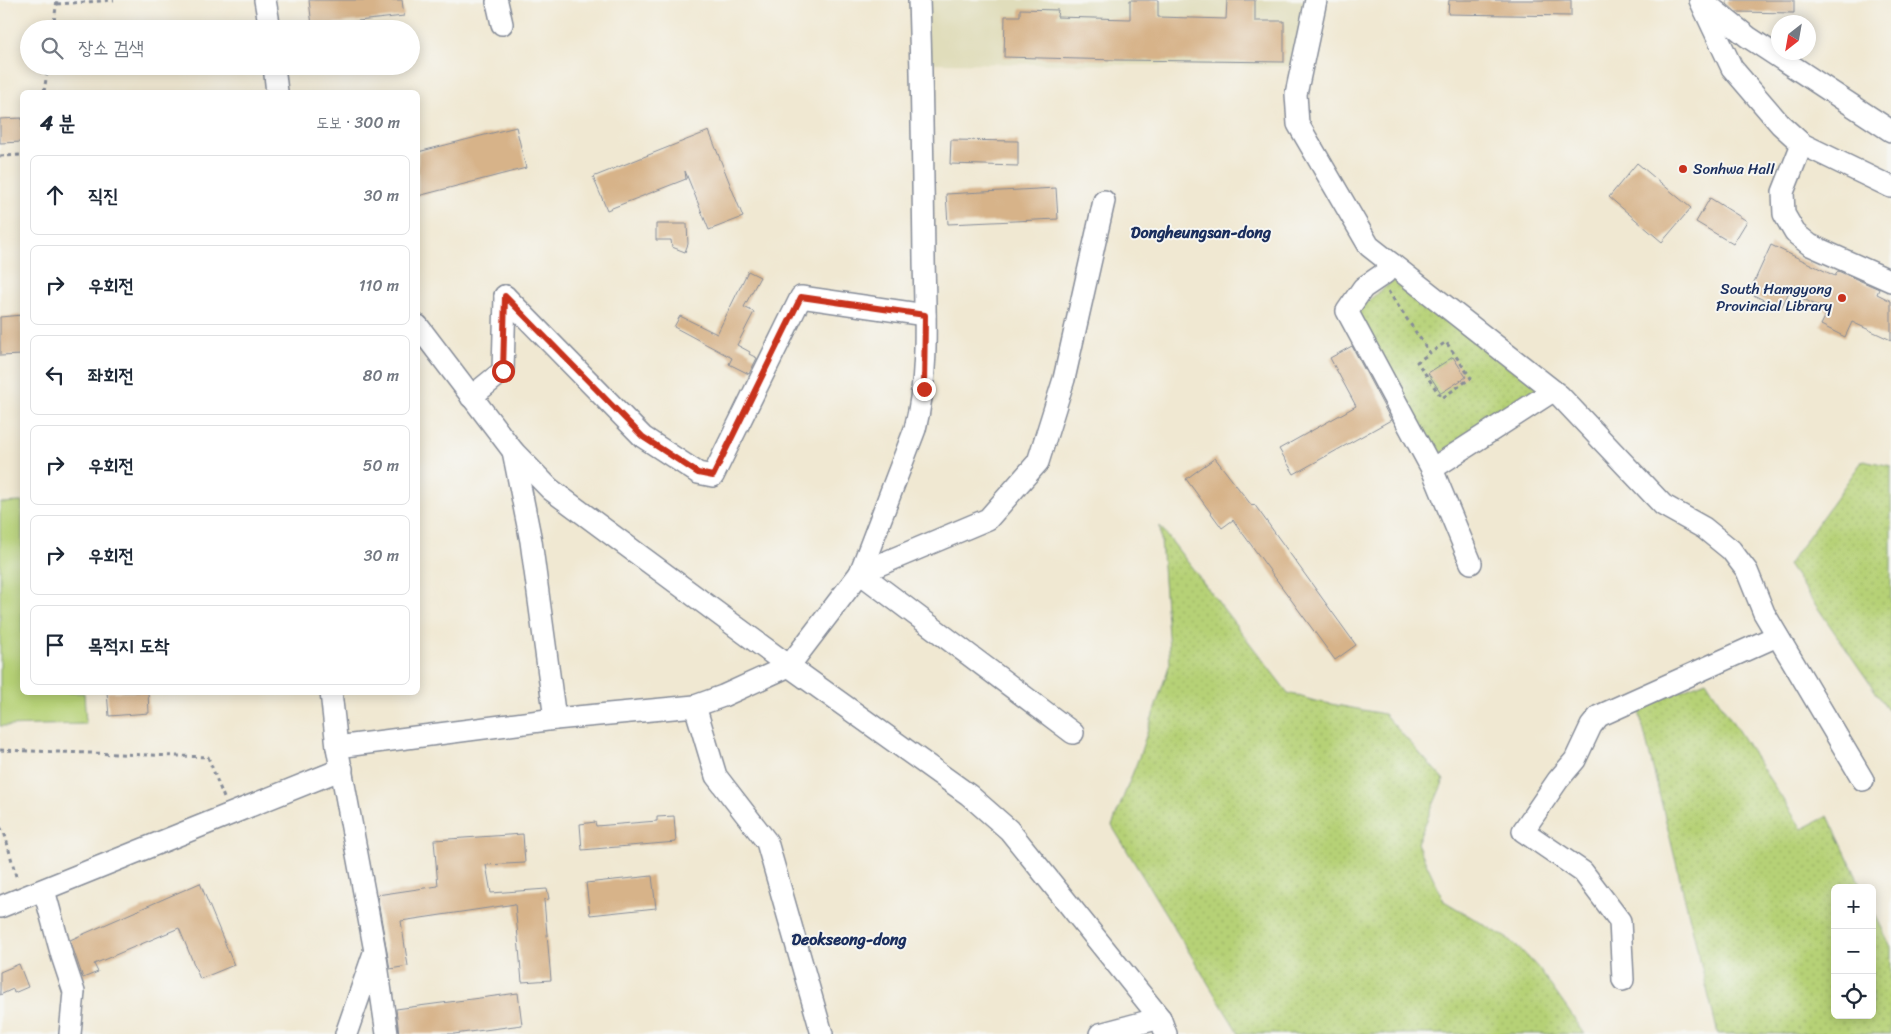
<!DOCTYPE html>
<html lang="ko">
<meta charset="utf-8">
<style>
:root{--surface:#fff;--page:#f2f2f3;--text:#1f2937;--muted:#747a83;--line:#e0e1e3}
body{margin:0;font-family:Sriracha,"Poor Story",sans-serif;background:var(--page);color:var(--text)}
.controls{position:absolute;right:15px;bottom:15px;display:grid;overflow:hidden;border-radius:8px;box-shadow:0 2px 12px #0003}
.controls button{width:45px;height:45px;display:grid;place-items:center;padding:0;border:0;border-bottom:1px solid var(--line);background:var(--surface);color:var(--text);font:25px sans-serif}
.compass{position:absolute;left:1771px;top:15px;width:45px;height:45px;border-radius:50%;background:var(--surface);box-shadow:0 2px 12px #0003;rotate:211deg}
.stop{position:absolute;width:15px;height:15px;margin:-11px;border:4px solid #c8321e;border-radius:50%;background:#fff}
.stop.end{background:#c8321e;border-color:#fff;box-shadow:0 1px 5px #0008}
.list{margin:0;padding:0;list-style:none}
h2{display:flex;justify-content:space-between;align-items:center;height:65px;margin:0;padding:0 20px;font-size:21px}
h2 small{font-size:16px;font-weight:400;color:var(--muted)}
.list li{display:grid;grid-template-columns:32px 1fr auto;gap:15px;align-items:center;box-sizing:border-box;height:80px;margin:0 10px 10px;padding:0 10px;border:1px solid var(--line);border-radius:8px}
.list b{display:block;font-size:19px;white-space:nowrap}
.list em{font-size:16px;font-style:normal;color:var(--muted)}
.icon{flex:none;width:28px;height:28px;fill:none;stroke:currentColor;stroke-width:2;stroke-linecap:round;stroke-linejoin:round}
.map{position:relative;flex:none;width:1891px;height:1034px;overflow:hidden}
.search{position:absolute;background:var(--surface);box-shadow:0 2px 12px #0003;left:20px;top:20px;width:400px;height:55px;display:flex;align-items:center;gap:12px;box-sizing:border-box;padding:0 18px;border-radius:28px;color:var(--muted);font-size:19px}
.panel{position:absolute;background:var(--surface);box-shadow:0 2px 12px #0003;left:20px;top:90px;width:400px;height:605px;border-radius:8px}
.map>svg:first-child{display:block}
.built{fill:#e0ddbb}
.grass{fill:#b6d176;stroke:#68806a}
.park{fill:url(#park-dots);stroke:#68806a}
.building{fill:#d7b389}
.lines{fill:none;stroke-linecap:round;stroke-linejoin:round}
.minor-casing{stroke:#868c98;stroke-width:24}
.path{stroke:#868c98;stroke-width:3;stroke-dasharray:4 4;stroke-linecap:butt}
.minor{stroke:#fff;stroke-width:21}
.route{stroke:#c8321e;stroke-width:6}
.poi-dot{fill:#c8321e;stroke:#f6f6f2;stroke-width:2}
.labels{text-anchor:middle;stroke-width:4;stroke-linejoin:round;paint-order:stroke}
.poi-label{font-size:15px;fill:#1b2f5e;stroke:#f6f6f2;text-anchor:start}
.neighbourhood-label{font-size:16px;font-weight:bold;fill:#1b2f5e;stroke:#f6f6f2}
</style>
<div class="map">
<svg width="1891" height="1034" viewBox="0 0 1891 1034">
<defs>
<pattern id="park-dots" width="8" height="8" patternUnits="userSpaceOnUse" patternTransform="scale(1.25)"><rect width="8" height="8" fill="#b6d176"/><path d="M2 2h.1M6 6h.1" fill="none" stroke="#9cb468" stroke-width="1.8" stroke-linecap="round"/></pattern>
</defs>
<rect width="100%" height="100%" fill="#f6f6f2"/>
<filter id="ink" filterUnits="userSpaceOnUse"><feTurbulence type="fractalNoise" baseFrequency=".02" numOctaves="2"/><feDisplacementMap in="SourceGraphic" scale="10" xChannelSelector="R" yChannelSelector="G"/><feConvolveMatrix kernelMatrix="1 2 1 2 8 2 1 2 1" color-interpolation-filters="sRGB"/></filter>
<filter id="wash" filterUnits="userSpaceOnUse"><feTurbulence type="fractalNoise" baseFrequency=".0096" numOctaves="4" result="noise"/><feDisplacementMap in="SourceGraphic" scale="20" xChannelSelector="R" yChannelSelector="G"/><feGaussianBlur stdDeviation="1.12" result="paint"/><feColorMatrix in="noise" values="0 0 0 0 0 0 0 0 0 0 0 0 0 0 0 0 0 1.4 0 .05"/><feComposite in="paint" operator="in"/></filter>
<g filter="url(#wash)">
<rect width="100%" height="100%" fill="#f0e8d2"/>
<!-- built -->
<polygon class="built" points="926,0 1305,0 1293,66 928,63"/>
<!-- grass -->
<polygon class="grass" points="22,502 22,692 84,693 86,724 0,726 0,503"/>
<!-- park -->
<g class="park">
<polygon points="1399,276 1540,388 1435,457 1353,313"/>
<polygon points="1863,460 1891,466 1891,714 1788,565"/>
<polygon points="1160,526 1288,693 1315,701 1384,714 1444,780 1417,843 1444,901 1508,939 1524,953 1539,969 1585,1034 1239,1034 1112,826 1139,757 1170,663"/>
<polygon points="1706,681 1802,829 1828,816 1862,888 1835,888 1835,1015 1872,1015 1872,908 1891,947 1891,1034 1718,1034 1638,707"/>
</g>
<g id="blocks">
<!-- building -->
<g class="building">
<polygon points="309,0 402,0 404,16 312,26"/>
<polygon points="1130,0 1158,0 1158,17 1226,19 1227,0 1255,0 1255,21 1284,21 1284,62 1117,60 1004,57 1005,16 1020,16 1020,9 1058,10 1057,17 1130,19"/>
<polygon points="1449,0 1571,0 1571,16 1448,14"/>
<polygon points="1727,0 1794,0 1794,13 1736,12 1727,4"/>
<polygon points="22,118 22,142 0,143 0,119"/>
<polygon points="516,127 526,168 418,196 418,152"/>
<polygon points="709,131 743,217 709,230 685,171 686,179 607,210 593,177"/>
<polygon points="951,140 1018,141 1018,166 950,164"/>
<polygon points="1637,163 1691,208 1662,242 1609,197"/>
<polygon points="1056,188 1058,219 948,224 946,194"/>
<polygon points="1710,198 1747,221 1733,244 1696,222"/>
<polygon points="656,224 687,224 688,244 685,252 672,247 671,240 656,240"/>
<polygon points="1771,245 1835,276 1838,271 1879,289 1877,294 1891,301 1891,340 1852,322 1845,337 1821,325 1828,311 1789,292 1781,308 1749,293"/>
<polygon points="748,271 760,277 744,307 754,312 737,345 750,352 749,354 757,358 749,374 729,364 732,358 674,327 680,316 717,334"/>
<polygon points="22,315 22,355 0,356 0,317"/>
<polygon points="1352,346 1391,420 1294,474 1279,449 1356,406 1330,358"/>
<polygon points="1453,357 1466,377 1441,393 1428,373"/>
<polygon points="1215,458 1252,506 1254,504 1356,645 1335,660 1233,520 1222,528 1186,479"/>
<polygon points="107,692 148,692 149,713 109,716"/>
<polygon points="674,816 676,842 582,850 580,824 595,822 596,826 657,821 657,817"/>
<polygon points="523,834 525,863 486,865 491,893 547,889 549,899 544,900 551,980 522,982 515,904 401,921 408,966 390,969 377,895 438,886 434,840"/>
<polygon points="652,876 656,908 590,915 586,883"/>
<polygon points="200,883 234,965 200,979 179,928 94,964 98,972 83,978 70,940"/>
<polygon points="19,964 28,987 14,993 13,989 0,995 0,972"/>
<polygon points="518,993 522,1025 454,1034 399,1034 396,1009"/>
</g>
</g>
</g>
<g filter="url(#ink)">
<use href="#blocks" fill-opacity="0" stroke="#868c98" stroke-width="1"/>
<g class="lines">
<defs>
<g id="minor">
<polyline points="265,0 270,29"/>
<polyline points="1316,0 1296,94 1298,124 1369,246 1560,396 1663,505 1704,528 1731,550 1747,571 1764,613 1863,780"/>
<polyline points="1700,0 1732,68 1780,124 1802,144 1891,187"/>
<polyline points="497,2 502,24"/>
<polyline points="1704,2 1748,37 1891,131"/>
<polyline points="274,66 277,92"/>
<polyline points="1802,144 1783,192 1784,214 1795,233 1810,245 1891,281"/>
<polyline points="1392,264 1385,273 1363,288 1347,311 1432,469 1471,563"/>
<polyline points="505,296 643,437 698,473 713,476 801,297 925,315"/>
<polyline points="418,326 513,451 550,489 789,666 969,795 1009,830 1160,1018 1166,1034"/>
<polyline points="471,397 503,371 505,296"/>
<polyline points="513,451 531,541 555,719"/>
<polyline points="1432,469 1553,391"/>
<polyline points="860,573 988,519 1038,462 1064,379 1104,201"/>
<polyline points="860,573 1073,733"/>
<polyline points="331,692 337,747 375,951 387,1034"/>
<polyline points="695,706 716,776 767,842 822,1034"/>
<path d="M337,747L555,719L695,706L723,696L789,666L860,573L915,429C929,374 925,316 924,259C923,173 922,86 919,0"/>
<polyline points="44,890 62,956 74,992 70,1034"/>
<polyline points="0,907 342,769"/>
<polyline points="1623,980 1620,921 1583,872 1523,831 1558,780 1575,760 1591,726 1599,716 1777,636"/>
<polyline points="346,1034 374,953"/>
<polyline points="1100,1034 1160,1018"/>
</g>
</defs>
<!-- minor casing -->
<use href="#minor" class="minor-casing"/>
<!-- path -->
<g class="path">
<polyline points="57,4 114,0"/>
<polyline points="53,29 57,0"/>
<polyline points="44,92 48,66"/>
<polyline points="0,156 22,155"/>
<polyline points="1388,291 1430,353 1417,362 1442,398 1471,378 1446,342 1430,353"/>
<polyline points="0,750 208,757 224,798"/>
<polyline points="0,827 5,835 17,880"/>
</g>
<!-- minor -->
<use href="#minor" class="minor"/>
</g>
</g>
<g class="lines" filter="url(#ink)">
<!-- route -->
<polyline class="route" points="503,371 505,296 643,437 698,473 713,476 801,297 925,315 924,389"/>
</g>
<!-- markers -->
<g class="poi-dot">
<circle cx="1683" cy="169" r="5"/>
<circle cx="1842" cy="298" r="5"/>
</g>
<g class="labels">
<!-- poi labels -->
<g class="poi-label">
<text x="1693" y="174">Sonhwa Hall</text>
<text x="1832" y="294" text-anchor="end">South Hamgyong<tspan x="1832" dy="17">Provincial Library</tspan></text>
</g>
<!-- neighbourhood labels -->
<g class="neighbourhood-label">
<text x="1201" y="238">Dongheungsan-dong</text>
<text x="849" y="945">Deokseong-dong</text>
</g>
</g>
</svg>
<div class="controls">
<button>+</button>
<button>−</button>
<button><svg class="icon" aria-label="locate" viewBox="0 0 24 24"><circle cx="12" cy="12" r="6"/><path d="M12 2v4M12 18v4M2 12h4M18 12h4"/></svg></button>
</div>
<svg class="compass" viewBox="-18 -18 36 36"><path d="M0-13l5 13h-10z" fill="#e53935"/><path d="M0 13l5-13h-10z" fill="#747a83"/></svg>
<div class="stop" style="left:503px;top:371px"></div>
<div class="stop end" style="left:924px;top:389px"></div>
<div class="search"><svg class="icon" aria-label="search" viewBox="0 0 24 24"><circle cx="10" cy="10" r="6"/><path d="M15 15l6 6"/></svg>장소 검색</div>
<section class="panel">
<h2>4 분<small>도보 · 300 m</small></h2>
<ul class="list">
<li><svg class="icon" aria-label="ahead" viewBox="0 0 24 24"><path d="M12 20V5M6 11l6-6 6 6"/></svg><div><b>직진</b></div><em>30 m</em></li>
<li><svg class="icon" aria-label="right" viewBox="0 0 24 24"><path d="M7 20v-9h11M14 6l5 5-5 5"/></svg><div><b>우회전</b></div><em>110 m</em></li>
<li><svg class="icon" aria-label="left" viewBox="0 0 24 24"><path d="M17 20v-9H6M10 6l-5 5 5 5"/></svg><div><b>좌회전</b></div><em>80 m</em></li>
<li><svg class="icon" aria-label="right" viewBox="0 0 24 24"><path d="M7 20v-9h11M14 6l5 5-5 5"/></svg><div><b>우회전</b></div><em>50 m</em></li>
<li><svg class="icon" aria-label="right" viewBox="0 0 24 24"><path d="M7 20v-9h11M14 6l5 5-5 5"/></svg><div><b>우회전</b></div><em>30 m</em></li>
<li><svg class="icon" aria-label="arrive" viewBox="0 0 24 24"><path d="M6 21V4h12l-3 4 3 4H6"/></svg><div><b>목적지 도착</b></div></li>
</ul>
</section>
</div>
